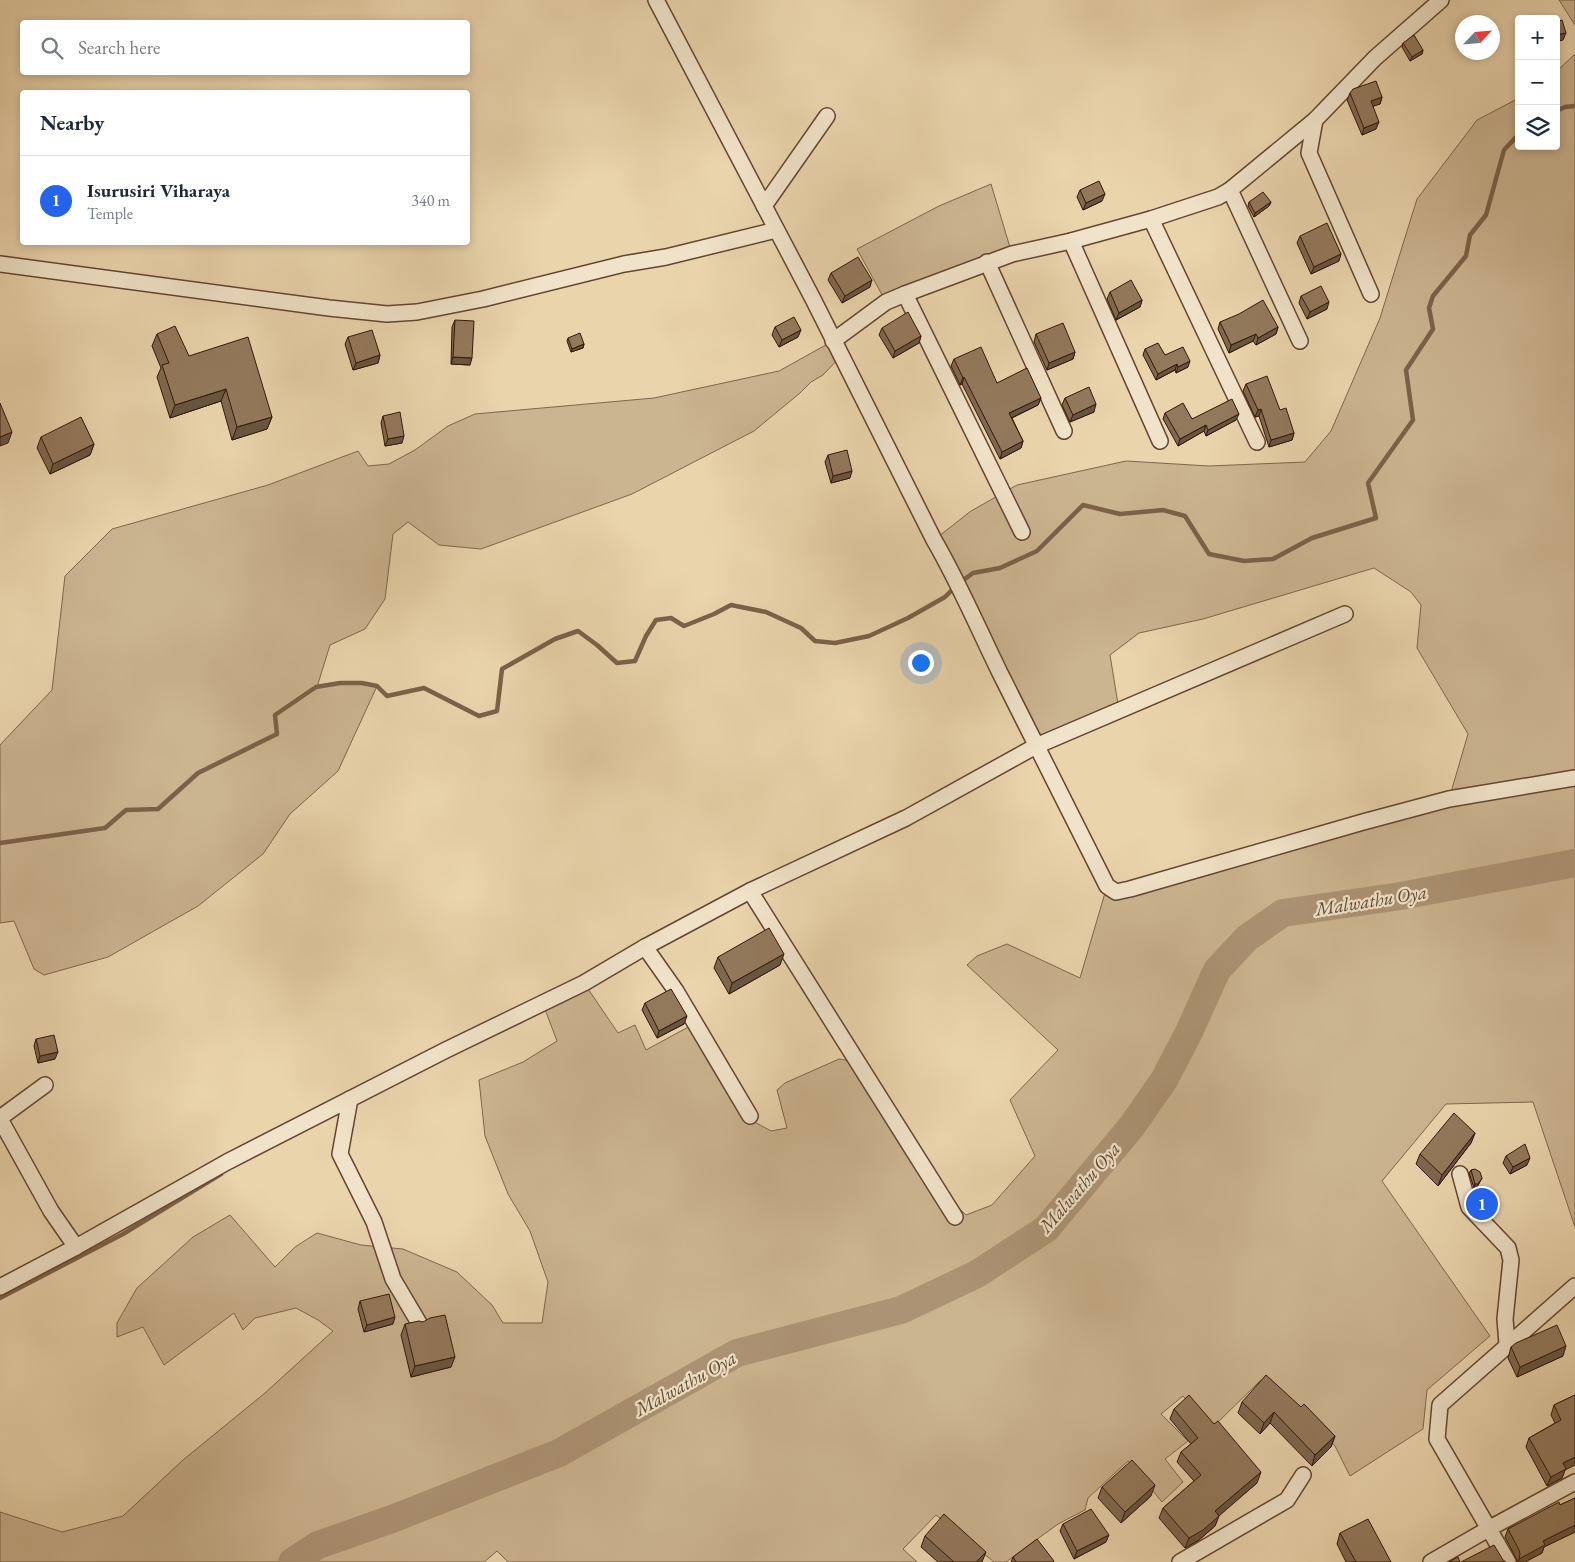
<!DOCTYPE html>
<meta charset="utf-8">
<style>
:root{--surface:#fff;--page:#f6f6f7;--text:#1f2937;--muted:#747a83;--line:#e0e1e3;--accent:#2563eb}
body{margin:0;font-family:"EB Garamond",serif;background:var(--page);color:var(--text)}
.controls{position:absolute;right:15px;top:15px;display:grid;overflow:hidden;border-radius:5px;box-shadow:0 2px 8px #0003}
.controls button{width:45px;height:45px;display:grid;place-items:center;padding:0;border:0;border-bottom:1px solid var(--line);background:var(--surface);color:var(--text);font:25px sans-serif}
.compass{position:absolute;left:1455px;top:15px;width:45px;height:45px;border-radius:50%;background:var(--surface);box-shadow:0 2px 8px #0003;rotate:64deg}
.you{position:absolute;left:920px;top:662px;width:18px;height:18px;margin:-12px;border:4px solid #fff;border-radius:50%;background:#1a73e8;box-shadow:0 0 0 8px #1a73e833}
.badge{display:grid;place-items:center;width:32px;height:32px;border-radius:50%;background:var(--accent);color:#fff;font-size:16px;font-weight:700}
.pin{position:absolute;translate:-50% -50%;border:2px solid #fff;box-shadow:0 1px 5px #0006}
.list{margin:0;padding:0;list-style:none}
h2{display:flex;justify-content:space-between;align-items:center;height:65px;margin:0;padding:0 20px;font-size:21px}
h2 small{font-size:16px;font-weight:400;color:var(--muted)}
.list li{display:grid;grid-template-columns:32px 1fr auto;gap:15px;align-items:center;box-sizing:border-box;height:90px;padding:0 20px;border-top:1px solid var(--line)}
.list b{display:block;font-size:19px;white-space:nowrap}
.list p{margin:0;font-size:16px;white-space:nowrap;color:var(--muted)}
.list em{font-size:16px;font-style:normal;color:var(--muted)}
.icon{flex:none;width:28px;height:28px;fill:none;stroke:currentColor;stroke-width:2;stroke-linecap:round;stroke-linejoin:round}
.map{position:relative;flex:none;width:1575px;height:1562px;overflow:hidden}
.search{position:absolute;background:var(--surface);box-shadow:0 2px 8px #0003;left:20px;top:20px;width:450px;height:55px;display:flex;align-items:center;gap:12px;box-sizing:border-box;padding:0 18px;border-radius:5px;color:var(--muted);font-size:19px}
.panel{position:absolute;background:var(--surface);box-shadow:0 2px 8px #0003;left:20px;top:90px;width:450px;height:155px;border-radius:5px}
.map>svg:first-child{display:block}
.green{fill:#cbb490;stroke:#80654b}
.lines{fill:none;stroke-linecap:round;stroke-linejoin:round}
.stream{stroke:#7c6148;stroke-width:4.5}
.river{stroke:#ac9374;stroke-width:28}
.street-casing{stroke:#624630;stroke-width:18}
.street{stroke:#f1e3c9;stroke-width:15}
.wall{fill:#7e684f;stroke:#341606}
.shaded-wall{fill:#675540;stroke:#341606}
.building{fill:#93795c;stroke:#341606}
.labels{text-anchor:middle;stroke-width:4.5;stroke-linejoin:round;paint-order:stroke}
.water-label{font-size:19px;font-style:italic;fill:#644832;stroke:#f1e3c9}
</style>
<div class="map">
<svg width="1575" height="1562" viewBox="0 0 1575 1562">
<rect width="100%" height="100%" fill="#ead4ac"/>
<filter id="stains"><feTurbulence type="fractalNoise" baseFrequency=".004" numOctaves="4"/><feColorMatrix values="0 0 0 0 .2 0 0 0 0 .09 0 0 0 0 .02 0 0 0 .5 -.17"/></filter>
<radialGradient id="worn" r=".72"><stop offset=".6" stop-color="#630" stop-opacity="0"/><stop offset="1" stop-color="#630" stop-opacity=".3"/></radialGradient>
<!-- green -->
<g class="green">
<polygon points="1560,0 1575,0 1575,25 1559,0"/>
<polygon points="1575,54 1575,1227 1533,1102 1446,1104 1382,1181 1490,1336 1427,1390 1423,1429 1350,1476 1335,1446 1303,1413 1261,1380 1212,1428 1183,1396 1161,1414 1188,1441 1165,1459 1183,1482 1162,1502 1128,1461 1088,1498 1085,1510 1058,1524 1006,1562 994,1562 936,1515 903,1549 917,1562 508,1562 497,1551 484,1562 0,1562 0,1512 62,1532 123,1516 183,1460 265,1393 333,1331 318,1320 296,1308 255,1318 243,1330 234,1313 164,1365 143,1327 117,1337 117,1323 137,1288 193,1237 230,1215 275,1267 295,1247 317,1233 361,1245 403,1249 457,1272 492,1305 503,1323 542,1323 548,1282 530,1231 508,1194 485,1136 479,1080 523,1062 557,1041 543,1004 584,983 618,1033 635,1025 646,1050 692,1025 749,1119 771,1131 787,1128 777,1090 785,1083 839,1059 851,1061 942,1192 966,1215 992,1205 1035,1156 1010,1100 1058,1050 967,965 977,956 1007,944 1080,978 1107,886 1116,892 1449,799 1468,734 1417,648 1421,605 1411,592 1374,568 1203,619 1139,633 1110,655 1119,710 1036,746 934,540 971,511 1017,485 1126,461 1209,466 1305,462 1331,431 1380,318 1417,199 1477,120 1519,98 1519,146 1556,146 1556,72"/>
<polygon points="991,184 1012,254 886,302 857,249 939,206"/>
<polygon points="833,341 841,356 823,375 811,382 800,393 754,431 632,494 481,549 439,545 408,522 393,534 385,599 365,629 330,645 317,687 340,683 362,683 377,686 338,771 290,814 263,854 198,906 108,957 44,975 34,969 14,921 0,923 0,745 52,690 65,576 112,529 268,485 358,451 368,466 389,464 415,450 448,426 475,414 654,398 779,371"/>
</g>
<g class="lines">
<!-- stream -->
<g class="stream">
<polyline points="1556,111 1565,107 1575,106"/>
<polyline points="0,843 105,828 126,810 158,809 198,773 277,734 275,715 316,687 340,683 362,683 377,686 387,696 424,688 479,716 497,711 502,669 555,639 578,631 597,645 617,663 635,661 646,636 656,620 671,618 684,626 714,614 731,605 766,612 801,628 815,641 835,643 869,636 908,618 945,597 958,584 973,573 1000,568 1037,551 1083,505 1120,514 1163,510 1185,516 1209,554 1244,561 1273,559 1312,538 1376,518 1368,483 1413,420 1406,370 1433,329 1429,308 1433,296 1466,256 1470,235 1486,215 1504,150 1519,134"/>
<polyline points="0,1298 123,1234 221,1174"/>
</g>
<!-- river -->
<polyline class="river" points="292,1562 318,1545 392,1519 559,1453 737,1353 901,1310 977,1274 1046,1229 1132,1126 1164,1080 1189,1032 1217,970 1247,938 1283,913 1401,896 1575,863"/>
<defs>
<g id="street">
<path d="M656,0L813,299L934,540C959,583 978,628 1000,673C1035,744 1071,815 1107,886L1116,892L1130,889L1363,822L1449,799L1575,778"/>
<polyline points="1315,120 1309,153 1371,294"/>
<polyline points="1230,190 1300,341"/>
<polyline points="764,206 827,116"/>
<polyline points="1151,219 1257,442"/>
<polyline points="1071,241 1160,441"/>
<polyline points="987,262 1064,431"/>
<polyline points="0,264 329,308 387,314 417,312 483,299 624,264 666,257 776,230"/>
<polyline points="905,294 1022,532"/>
<polyline points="833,341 886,302 905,294 1012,254 1071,241 1151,219 1218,197 1230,190 1315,120 1375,58 1441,0"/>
<polyline points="750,891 955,1217"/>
<polyline points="645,947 676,991 750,1116"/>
<polyline points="350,1099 340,1154 374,1222 393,1279 419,1323"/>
<polyline points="0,1118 45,1085"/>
<polyline points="0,1119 51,1211 76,1247"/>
<polyline points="1460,1174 1469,1207 1508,1248 1511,1260 1505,1319 1507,1344"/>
<polyline points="0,1287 76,1247 227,1162 446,1050 584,983 645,947 750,891 906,818 1036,746 1345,614"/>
<polyline points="1180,1562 1287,1500 1303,1475"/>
<polyline points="1431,1562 1490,1528 1575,1482"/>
<polyline points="1508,1562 1437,1439 1440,1405 1575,1286"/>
</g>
</defs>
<!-- street casing -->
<use href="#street" class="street-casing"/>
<!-- street -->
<use href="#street" class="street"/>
</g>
<!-- wall -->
<g class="wall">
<polygon points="1403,43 1423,50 1422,54 1410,61 1402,47"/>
<polygon points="1350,93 1382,97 1380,104 1373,106 1376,129 1362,135 1347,100"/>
<polygon points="1080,190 1102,201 1083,210 1077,197"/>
<polygon points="1249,202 1271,202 1269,206 1254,217 1248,206"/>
<polygon points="1300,236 1339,261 1311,274 1297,243"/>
<polygon points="831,273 870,287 842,303 828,280"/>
<polygon points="1110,292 1142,300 1140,307 1116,320 1107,299"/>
<polygon points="1301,296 1327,309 1307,319 1299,303"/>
<polygon points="455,320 470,365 451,364 452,327"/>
<polygon points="1220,322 1278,327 1276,334 1256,345 1253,341 1229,353 1218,329"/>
<polygon points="775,327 798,337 779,347 772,335"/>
<polygon points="882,328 921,336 919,343 893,358 879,335"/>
<polygon points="157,334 272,417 267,429 232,440 221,401 170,418 157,377 161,368 152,346"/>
<polygon points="1036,334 1075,352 1073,359 1047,370 1034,342"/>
<polygon points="348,337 380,355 378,363 353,370 345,344"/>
<polygon points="568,338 584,344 583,348 571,352 567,341"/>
<polygon points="1145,349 1165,355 1188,367 1176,373 1175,370 1156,380 1143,355"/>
<polygon points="954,359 997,383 1041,398 1038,405 1012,418 1023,441 1021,448 1000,459 962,384 960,385 951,366"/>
<polygon points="1246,384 1280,410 1294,433 1292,440 1269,447 1259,416 1255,417 1243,391"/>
<polygon points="1065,398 1094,412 1070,422 1062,405"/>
<polygon points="1165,413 1192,419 1236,420 1206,436 1204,431 1178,446 1163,419"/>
<polygon points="383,416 402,443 385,446 381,423"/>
<polygon points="41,437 94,444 90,455 50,474 37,448"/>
<polygon points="828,455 850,478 831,483 825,462"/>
<polygon points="718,957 780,965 729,994 714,968"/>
<polygon points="645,1003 684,1024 657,1038 642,1010"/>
<polygon points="36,1039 55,1059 38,1063 34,1046"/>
<polygon points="1475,1133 1471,1143 1438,1186 1416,1164 1420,1154"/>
<polygon points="1506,1156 1527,1165 1510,1174 1503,1163"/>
<polygon points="1471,1170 1482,1178 1477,1187 1474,1188 1469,1173"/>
<polygon points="360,1301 393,1324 364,1332 358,1309"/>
<polygon points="405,1324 451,1367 411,1377 401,1335"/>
<polygon points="1511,1347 1563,1356 1517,1377 1508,1358"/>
<polygon points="1575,1395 1565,1470 1562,1478 1547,1486 1526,1447 1529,1438 1555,1423 1551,1415 1554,1405"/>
<polygon points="1242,1402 1301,1407 1335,1436 1331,1447 1312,1466 1270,1423 1260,1434 1238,1413"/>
<polygon points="1174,1409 1257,1483 1219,1515 1215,1526 1199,1540 1185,1548 1159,1518 1163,1508 1194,1481 1177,1462 1181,1452 1191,1444 1170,1419"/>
<polygon points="1102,1487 1151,1496 1121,1523 1098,1498"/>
<polygon points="1575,1498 1575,1532 1544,1547 1542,1553 1525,1562 1517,1562 1516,1558 1505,1537 1508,1529"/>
<polygon points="1063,1524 1106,1542 1074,1559 1060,1531"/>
<polygon points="1340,1533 1391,1562 1346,1562 1337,1544"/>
<polygon points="925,1536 982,1562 938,1562 921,1547"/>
<polygon points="1013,1557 1054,1562 1011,1562"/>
</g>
<!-- shaded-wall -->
<g class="shaded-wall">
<polygon points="1566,33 1563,40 1556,42 1556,35"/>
<polygon points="1423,50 1422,54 1410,61 1412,57"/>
<polygon points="1382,97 1380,104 1368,108 1371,101"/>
<polygon points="1379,122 1376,129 1362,135 1364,128"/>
<polygon points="1105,194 1102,201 1083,210 1086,203"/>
<polygon points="1271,202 1269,206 1254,217 1255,213"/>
<polygon points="1341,254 1339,261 1311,274 1314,267"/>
<polygon points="872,280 870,287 842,303 845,296"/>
<polygon points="1142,300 1140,307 1116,320 1119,313"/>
<polygon points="1329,302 1327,309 1307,319 1310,312"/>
<polygon points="1278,327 1276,334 1256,345 1258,338"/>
<polygon points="801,330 798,337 779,347 782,340"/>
<polygon points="1256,334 1253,341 1229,353 1231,345"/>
<polygon points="921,336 919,343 893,358 895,351"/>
<polygon points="584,344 583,348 571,352 572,349"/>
<polygon points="1075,352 1073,359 1047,370 1049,363"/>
<polygon points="380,355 378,363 353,370 356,363"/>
<polygon points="453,357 472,358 470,365 451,364"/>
<polygon points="1190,361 1188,367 1176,373 1178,367"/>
<polygon points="1177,364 1175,370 1156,380 1158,374"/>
<polygon points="964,377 962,384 960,385 963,378"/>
<polygon points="226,389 221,401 170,418 175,405"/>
<polygon points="1041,398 1038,405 1007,420 1009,413"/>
<polygon points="1096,404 1094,412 1070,422 1073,415"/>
<polygon points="1261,409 1259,416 1255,417 1258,410"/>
<polygon points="1239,414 1236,420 1206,436 1208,430"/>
<polygon points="272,417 267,429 232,440 237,427"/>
<polygon points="1206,425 1204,431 1178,446 1180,439"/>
<polygon points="12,432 8,443 0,446 0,437"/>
<polygon points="1294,433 1292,440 1269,447 1271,440"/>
<polygon points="404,436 402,443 385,446 388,439"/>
<polygon points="1023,441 1021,448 1000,459 1002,452"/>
<polygon points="94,444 90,455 50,474 53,464"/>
<polygon points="852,471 850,478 831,483 833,476"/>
<polygon points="784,954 780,965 729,994 732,983"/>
<polygon points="687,1016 684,1024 657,1038 659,1031"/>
<polygon points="58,1052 55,1059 38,1063 40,1056"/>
<polygon points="1475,1133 1471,1143 1438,1186 1442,1175"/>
<polygon points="1530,1158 1527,1165 1510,1174 1513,1167"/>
<polygon points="1482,1178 1477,1187 1474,1188 1475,1184"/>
<polygon points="395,1317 393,1324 364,1332 367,1325"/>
<polygon points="1566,1346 1563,1356 1517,1377 1520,1367"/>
<polygon points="455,1357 451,1367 411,1377 415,1366"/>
<polygon points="1274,1412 1270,1423 1260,1434 1264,1423"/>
<polygon points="1335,1436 1331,1447 1312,1466 1315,1455"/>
<polygon points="1575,1457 1575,1465 1565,1470 1562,1478 1547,1486 1551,1477 1563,1463"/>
<polygon points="1261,1472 1257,1483 1212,1522 1215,1511"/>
<polygon points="1155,1485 1151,1496 1121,1523 1125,1512"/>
<polygon points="1219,1516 1215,1526 1199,1540 1185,1548 1189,1538"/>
<polygon points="1575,1525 1575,1532 1544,1547 1542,1553 1525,1562 1518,1562 1519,1559 1543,1541"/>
<polygon points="1109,1535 1106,1542 1074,1559 1077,1551"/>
<polygon points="986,1552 982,1562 976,1562"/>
</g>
<!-- building -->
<g class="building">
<polygon points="1562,20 1566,33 1556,35 1556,22"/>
<polygon points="1414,35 1423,50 1412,57 1403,43"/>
<polygon points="1376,81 1382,97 1371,101 1379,122 1364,128 1350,93 1353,89"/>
<polygon points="1099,181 1105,194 1086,203 1080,190"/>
<polygon points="1263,192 1271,202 1255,213 1249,202"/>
<polygon points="1327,223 1341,254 1314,267 1300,236"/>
<polygon points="858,257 872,280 845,296 831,273"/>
<polygon points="1131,280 1142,300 1119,313 1110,292"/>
<polygon points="1321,286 1329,302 1310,312 1301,296"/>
<polygon points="1263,300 1278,327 1258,338 1256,334 1231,345 1220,322 1239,314"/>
<polygon points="908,312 921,336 895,351 882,328"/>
<polygon points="794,317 801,330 782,340 775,327"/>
<polygon points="455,320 474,321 472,358 453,357"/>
<polygon points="1063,323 1075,352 1049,363 1036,334"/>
<polygon points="175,326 189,356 248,337 272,417 237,427 226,389 175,405 162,365 169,363 157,334"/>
<polygon points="372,330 380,355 356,363 348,337"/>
<polygon points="580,333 584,344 572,349 568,338"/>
<polygon points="1158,343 1165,355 1183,347 1190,361 1178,367 1177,364 1158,374 1145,349"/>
<polygon points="981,347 997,383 1027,368 1041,398 1009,413 1023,441 1002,452 964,377 963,378 954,359"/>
<polygon points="1267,376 1280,410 1286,408 1294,433 1271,440 1261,409 1258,410 1246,384"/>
<polygon points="1089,387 1096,404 1073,415 1065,398"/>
<polygon points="1232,399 1239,414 1208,430 1206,425 1180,439 1165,413 1183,403 1192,419"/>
<polygon points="0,403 12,432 0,437"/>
<polygon points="400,412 404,436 388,439 383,416"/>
<polygon points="81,417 94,444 53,464 41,437"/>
<polygon points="847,450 852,471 833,476 828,455"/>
<polygon points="769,928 784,954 732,983 718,957"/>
<polygon points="671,989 687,1016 659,1031 645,1003"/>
<polygon points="54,1035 58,1052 40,1056 36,1039"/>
<polygon points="1454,1113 1475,1133 1442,1175 1420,1154"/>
<polygon points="1525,1144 1530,1158 1513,1167 1506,1156"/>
<polygon points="1475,1169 1480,1172 1482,1178 1478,1184 1475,1184 1471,1170"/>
<polygon points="389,1294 395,1317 367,1325 360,1301"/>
<polygon points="445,1315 455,1357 415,1366 405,1324 419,1321 423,1322 430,1318"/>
<polygon points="1557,1325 1566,1346 1520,1367 1511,1347 1516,1343"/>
<polygon points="1266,1375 1301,1407 1304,1404 1335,1436 1315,1455 1274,1412 1264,1423 1242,1402"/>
<polygon points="1189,1395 1214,1424 1218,1421 1261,1472 1215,1511 1219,1516 1203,1530 1189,1538 1163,1508 1201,1475 1181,1452 1198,1438 1174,1409"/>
<polygon points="1575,1395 1575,1457 1563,1463 1566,1469 1551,1477 1529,1438 1561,1420 1554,1405"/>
<polygon points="1132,1460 1155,1485 1125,1512 1102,1487"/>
<polygon points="1575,1498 1575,1525 1543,1541 1545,1545 1519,1559 1520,1554 1519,1550 1508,1529 1559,1502 1560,1505"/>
<polygon points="1091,1509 1109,1535 1077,1551 1063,1524"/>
<polygon points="944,1514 986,1552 976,1562 954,1562 925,1536"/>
<polygon points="1368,1519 1391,1562 1356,1562 1340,1533"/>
<polygon points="1037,1539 1054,1561 1053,1562 1016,1562 1013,1557"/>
<polygon points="1494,1545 1503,1560 1506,1562 1461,1562"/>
<polygon points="1458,1557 1460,1562 1449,1562"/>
</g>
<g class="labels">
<!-- water labels -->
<g class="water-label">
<text transform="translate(1371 900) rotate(-9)" y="7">Malwathu Oya</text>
<text transform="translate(1079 1187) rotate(-49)" y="7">Malwathu Oya</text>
<text transform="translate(685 1383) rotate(-29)" y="7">Malwathu Oya</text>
</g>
</g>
<rect width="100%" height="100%" filter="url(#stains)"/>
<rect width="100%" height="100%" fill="url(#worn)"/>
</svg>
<div class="controls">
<button>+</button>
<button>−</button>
<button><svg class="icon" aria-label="layers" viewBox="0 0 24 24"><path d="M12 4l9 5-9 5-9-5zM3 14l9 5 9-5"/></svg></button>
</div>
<svg class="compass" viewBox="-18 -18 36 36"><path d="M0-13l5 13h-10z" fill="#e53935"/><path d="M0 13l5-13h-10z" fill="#747a83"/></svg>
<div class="you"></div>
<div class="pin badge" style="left:1482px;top:1204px">1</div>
<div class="search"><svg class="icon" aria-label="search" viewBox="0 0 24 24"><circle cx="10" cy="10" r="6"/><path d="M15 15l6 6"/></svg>Search here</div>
<section class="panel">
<h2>Nearby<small></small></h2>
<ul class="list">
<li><span class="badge">1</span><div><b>Isurusiri Viharaya</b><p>Temple</p></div><em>340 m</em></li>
</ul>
</section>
</div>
